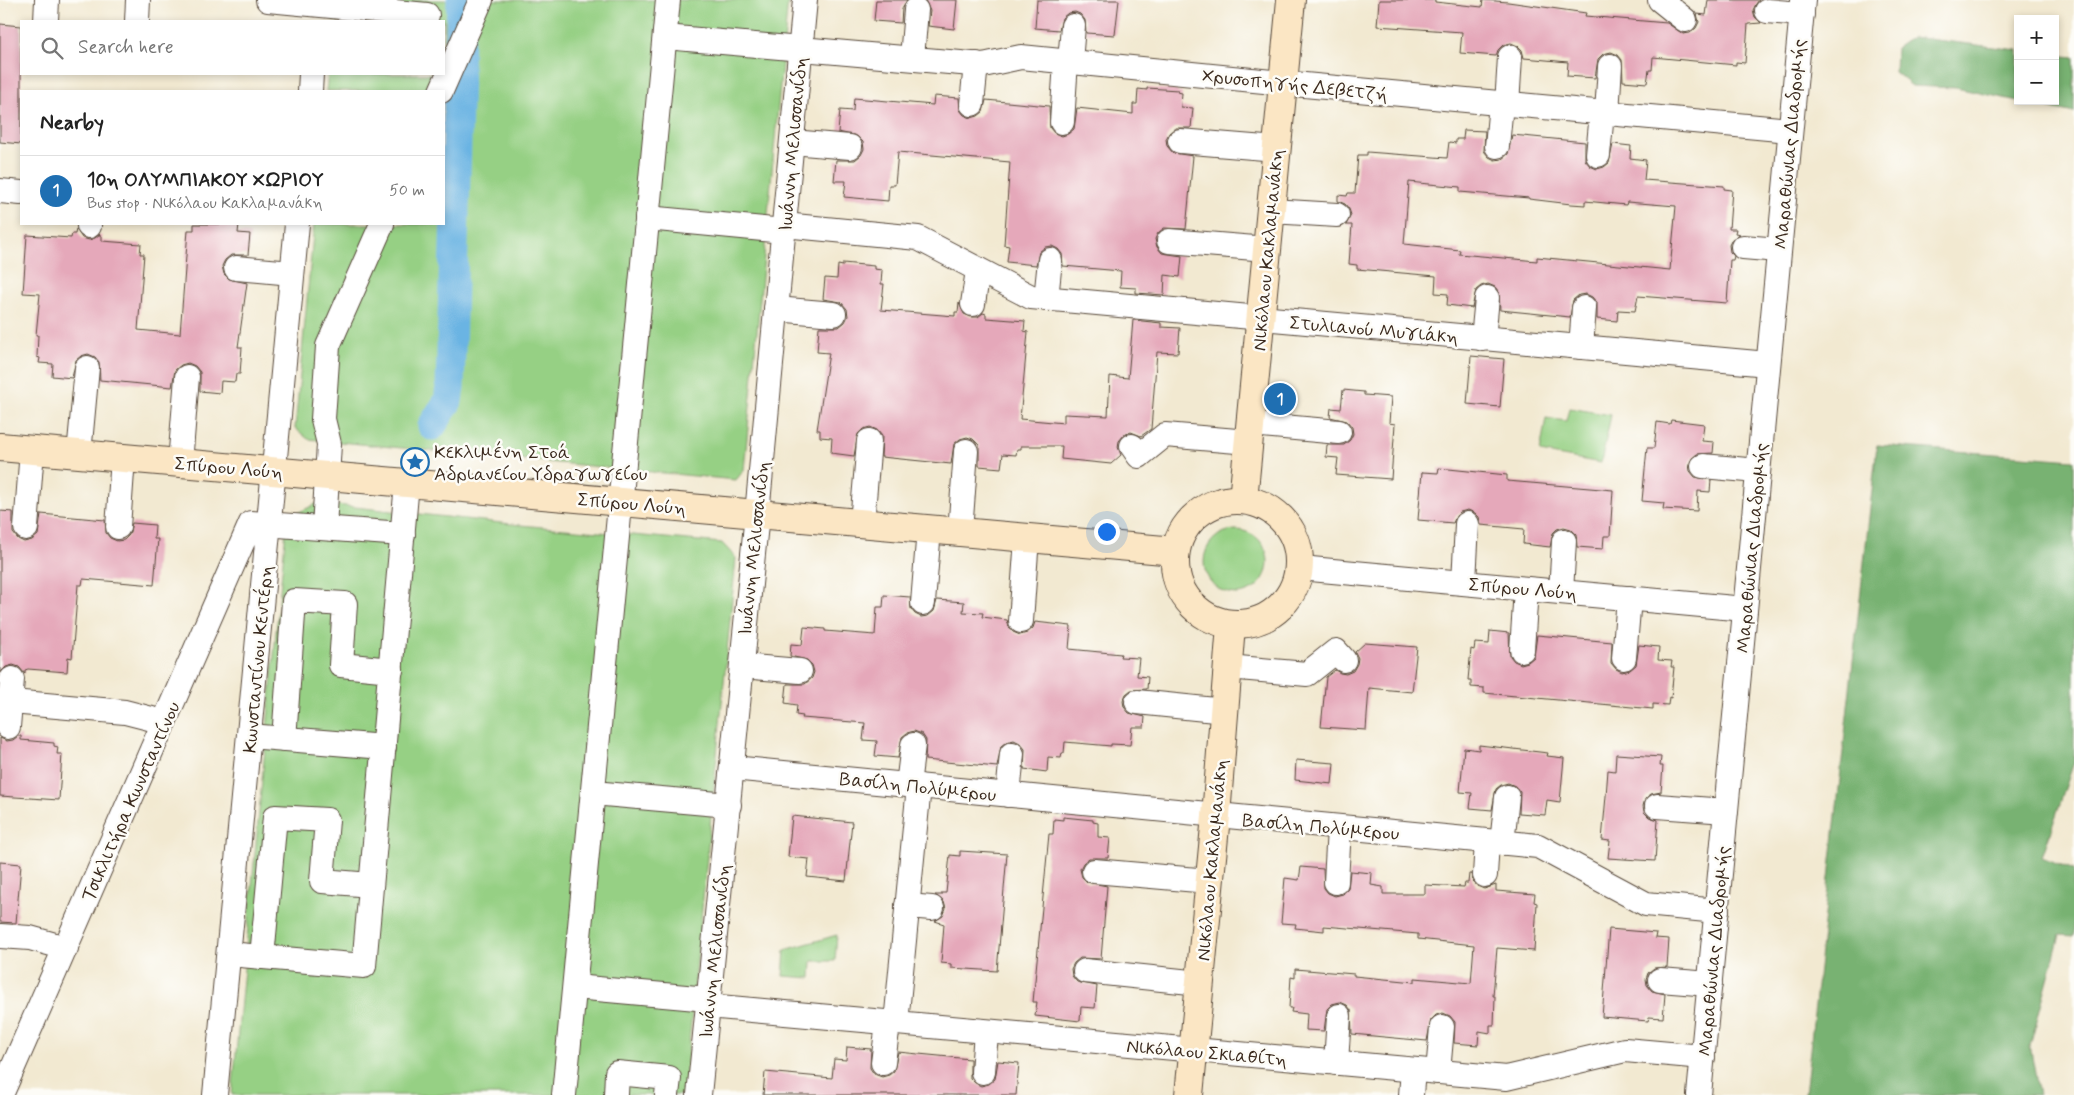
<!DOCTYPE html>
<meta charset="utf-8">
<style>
:root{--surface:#fff;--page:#f6f6f6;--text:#222;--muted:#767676;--line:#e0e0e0;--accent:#1f6fb2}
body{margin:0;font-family:Mynerve,sans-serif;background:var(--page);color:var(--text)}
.controls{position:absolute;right:15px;top:15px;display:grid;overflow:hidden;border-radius:0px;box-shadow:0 2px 8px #0003}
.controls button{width:45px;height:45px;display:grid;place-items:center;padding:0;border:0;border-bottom:1px solid var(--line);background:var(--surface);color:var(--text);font:25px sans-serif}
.you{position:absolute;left:1106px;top:531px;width:18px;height:18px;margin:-12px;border:4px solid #fff;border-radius:50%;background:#1a73e8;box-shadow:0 0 0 8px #1a73e833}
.badge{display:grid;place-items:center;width:32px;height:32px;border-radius:50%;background:var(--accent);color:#fff;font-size:16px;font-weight:700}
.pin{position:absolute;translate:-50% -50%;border:2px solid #fff;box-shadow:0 1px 5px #0006}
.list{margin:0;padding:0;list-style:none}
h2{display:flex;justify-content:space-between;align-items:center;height:65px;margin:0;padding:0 20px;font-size:21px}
h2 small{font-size:16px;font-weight:400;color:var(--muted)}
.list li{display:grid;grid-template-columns:32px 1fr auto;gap:15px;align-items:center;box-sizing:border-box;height:70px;padding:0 20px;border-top:1px solid var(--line)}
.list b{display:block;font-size:19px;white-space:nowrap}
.list p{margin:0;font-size:16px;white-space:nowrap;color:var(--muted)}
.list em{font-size:16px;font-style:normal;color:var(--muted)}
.icon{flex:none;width:28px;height:28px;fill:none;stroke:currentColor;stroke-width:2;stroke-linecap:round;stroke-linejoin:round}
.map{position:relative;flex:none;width:2074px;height:1095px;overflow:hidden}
.search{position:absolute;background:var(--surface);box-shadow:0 2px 8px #0003;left:20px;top:20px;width:425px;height:55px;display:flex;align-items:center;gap:12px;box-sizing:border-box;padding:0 18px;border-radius:0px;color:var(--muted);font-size:19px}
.panel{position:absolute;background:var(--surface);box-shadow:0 2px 8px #0003;left:20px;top:90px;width:425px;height:135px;border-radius:0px}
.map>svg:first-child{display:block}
.green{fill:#96d084;stroke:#687d51}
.forest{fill:#78b272;stroke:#5a6e48}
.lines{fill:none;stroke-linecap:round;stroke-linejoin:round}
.canal{stroke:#6bb4e3;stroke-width:29}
.building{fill:#e5a8ba;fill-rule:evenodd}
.street-casing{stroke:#564739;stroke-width:26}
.secondary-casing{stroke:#564739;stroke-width:30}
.street{stroke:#fff;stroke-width:24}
.secondary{stroke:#fbe6c4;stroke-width:28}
.labels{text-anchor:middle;stroke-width:5;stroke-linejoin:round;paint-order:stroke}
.street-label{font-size:19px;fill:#3b2a1e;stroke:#fdfcf7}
.poi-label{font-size:19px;fill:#3b2a1e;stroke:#fdfcf7;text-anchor:start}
</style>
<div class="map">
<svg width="2074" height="1095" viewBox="0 0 2074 1095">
<rect width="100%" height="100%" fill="#fdfcf7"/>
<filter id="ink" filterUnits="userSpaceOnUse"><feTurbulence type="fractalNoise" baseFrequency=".02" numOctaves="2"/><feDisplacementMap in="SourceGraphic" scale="10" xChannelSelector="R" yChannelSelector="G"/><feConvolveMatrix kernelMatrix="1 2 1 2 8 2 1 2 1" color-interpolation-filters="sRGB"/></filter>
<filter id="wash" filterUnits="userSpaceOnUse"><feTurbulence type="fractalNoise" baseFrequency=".0096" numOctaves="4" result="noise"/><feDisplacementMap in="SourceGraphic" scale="20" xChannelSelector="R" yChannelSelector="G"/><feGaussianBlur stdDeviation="1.12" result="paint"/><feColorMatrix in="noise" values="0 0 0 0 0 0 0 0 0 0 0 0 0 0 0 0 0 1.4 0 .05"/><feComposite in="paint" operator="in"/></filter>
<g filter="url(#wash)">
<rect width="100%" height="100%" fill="#f2e9d1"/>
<!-- green -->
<g class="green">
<polygon points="335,0 788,0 744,470 736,480 308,439 295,428 314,224 444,224 444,91 326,91 328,74 444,74 444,21 333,21"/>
<polygon points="1569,408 1611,415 1601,463 1540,452 1546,418 1566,421"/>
<polygon points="318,503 520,525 722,543 736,558 684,1095 232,1095 287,518"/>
<circle cx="1236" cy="562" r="32"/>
<polygon points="837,935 835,961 812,961 811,978 783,976 785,950"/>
</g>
<!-- forest -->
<g class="forest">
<polygon points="1912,37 2018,50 2018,101 1956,88 1912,86 1895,72 1896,48"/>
<polygon points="2055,55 2074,57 2074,113 2019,101 2055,101"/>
<polygon points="1877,445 2074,460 2074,762 2042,857 2074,870 2074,936 2060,935 2030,1046 2039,1095 1805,1095"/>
</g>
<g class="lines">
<!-- canal -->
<polyline class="canal" points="432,426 448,401 450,387 461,0"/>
</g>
<g id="blocks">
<!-- building -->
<g class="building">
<polygon points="876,0 907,0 902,8 901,23 874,21"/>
<polygon points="925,0 957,0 954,29 928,26 930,11"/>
<polygon points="1037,0 1119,0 1115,35 1086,33 1085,20 1080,14 1075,12 1068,13 1062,18 1059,30 1035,28"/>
<polygon points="1379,0 1435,0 1435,2 1482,7 1483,0 1508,2 1586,13 1585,16 1667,23 1683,34 1690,33 1696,28 1699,22 1697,14 1706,15 1708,0 1759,0 1756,4 1753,10 1755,17 1761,23 1748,24 1745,63 1736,62 1736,65 1653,57 1652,70 1649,70 1647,83 1623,81 1622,60 1618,55 1611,52 1603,54 1598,59 1595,78 1567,76 1568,62 1524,58 1522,50 1518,46 1511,43 1503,45 1498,50 1496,56 1460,53 1462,32 1377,26"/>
<polygon points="0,24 21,26 21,144 0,142"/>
<polygon points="1147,88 1178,90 1177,92 1182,93 1181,107 1193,108 1191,128 1175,128 1169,133 1166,139 1167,146 1173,153 1193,156 1186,229 1164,228 1158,233 1155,239 1157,247 1162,253 1182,256 1180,277 1165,275 1164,295 1136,293 1136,288 1120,287 1121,271 1063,266 1062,254 1058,249 1052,246 1045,247 1039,252 1036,265 1007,262 1009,246 1004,245 1010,162 898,152 895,185 889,185 888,201 844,197 846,181 834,181 836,160 855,160 861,155 864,149 863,142 857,136 838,132 840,110 853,111 854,98 933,105 934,96 959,98 960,110 964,115 971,118 978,116 983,112 986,100 1049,106 1050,128 1054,133 1062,136 1068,134 1074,129 1077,108 1133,114 1133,104 1137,104 1138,89 1147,90"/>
<path d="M1464,130L1485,131L1484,151L1489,157L1495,160L1502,159L1508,154L1512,135L1585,142V160L1590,166L1597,169L1604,167L1609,163L1613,144L1631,146L1630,158L1646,160L1644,180L1724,186V189L1732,190L1729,229H1736L1735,233L1740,234L1732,239L1729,245L1730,252L1734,256L1733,260H1730L1727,303L1638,296L1635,311L1618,310L1617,321L1597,319V303L1592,297L1586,294L1579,295L1573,300L1570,317L1500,310L1499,292L1495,287L1488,284L1481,286L1476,290L1472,308L1447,305L1448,294L1435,293L1436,276L1357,269V265L1349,264L1352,225H1346L1351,215L1349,209L1345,204L1338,201V195L1347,196L1348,193H1355L1358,155H1367V152L1447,158L1449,142L1456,143V139H1463ZM1409,182L1460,187V192L1529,198V199L1571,204L1585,205V201L1626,205L1627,202L1676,206L1670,270L1537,257V261L1459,254L1460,250L1404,244Z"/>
<polygon points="194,224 239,224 238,233 250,234 248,255 231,255 225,260 222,266 224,274 229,279 247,283 238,347 242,347 240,374 236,374 235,382 221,381 220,393 200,391 200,372 195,366 188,363 181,365 175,370 172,387 100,380 99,362 95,357 88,354 81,356 76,360 72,378 52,376 53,364 39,363 40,358 37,357 38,335 36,335 40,294 23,293 27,235 71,238 72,234 75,234 76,229 82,238 89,240 95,238 100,234 100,236 102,236 102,241 141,244 140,254 144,254 138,330 180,334 188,230 194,230"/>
<polygon points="843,263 874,266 874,269 882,270 881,284 884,284 881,310 955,316 955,312 958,312 959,303 964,314 971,317 978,317 983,313 986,314 986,318 1025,321 1024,331 1028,332 1020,419 1064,423 1064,414 1108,416 1110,376 1128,378 1133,320 1161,323 1161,327 1180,328 1178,353 1157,352 1151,429 1141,436 1131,432 1124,435 1119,441 1118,447 1121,455 1111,464 1061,459 1062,446 1021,446 1021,449 1017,449 1016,455 1003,454 1001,468 979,466 979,445 973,439 967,437 960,439 954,444 951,464 881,457 882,436 877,430 870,427 863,429 858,434 854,456 831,453 832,438 820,437 820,430 817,430 829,353 817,352 819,327 839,327 845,322 848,316 847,309 841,302 823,299 825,278 837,279 838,265 843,266"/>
<polygon points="1471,356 1504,359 1500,407 1467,404"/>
<polygon points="1343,390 1364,392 1364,395 1391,397 1389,423 1395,424 1391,479 1336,475 1338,458 1326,457 1327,445 1344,445 1350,440 1353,434 1352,427 1347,421 1330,417 1331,408 1341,409"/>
<polygon points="1671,420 1704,424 1702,441 1714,442 1713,453 1697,454 1692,458 1689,464 1690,471 1695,477 1711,480 1710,492 1698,491 1697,511 1663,509 1664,503 1642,501 1647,448 1654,448 1657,422 1670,424"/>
<polygon points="1439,468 1507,475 1507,481 1613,490 1610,536 1604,536 1603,549 1577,547 1576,534 1571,529 1564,527 1557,529 1553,533 1550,547 1523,544 1524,529 1481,525 1479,517 1475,513 1468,510 1460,512 1456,516 1453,523 1418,520 1422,472 1438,473"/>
<polygon points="0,511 13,512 13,533 18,539 24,542 32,540 38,535 41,514 105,520 106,533 110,538 117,541 124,540 129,535 132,523 155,525 154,539 158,539 154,585 83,579 82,585 78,585 72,658 68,657 67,672 28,669 25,670 25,674 19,667 13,665 6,667 0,673"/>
<polygon points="884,595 910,597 911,609 915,614 921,617 928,616 934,611 937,600 964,602 963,612 983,613 982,617 1007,620 1009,627 1013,632 1020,635 1027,633 1033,628 1035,622 1071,626 1069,649 1121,654 1120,657 1139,658 1137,676 1148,677 1147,689 1131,690 1126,694 1123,701 1124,707 1129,713 1145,717 1144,727 1132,727 1130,745 1111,744 1111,746 1065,742 1064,753 1062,753 1061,758 1048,757 1047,772 1024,769 1025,749 1020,743 1014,740 1006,742 1001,746 997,767 925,760 926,740 922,734 914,731 907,733 902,737 898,758 875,756 877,741 863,740 865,723 802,718 803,716 796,715 797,705 785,703 787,684 805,684 812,678 814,672 812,665 807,660 790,656 791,644 802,645 804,627 825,629 825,631 875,635 877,607 883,607"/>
<polygon points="1490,631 1509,633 1510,656 1514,661 1521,664 1528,662 1534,657 1537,635 1612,642 1611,663 1616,669 1622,672 1630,670 1636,665 1639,645 1659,647 1658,660 1672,661 1671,667 1674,667 1671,698 1669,697 1668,705 1653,704 1653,709 1484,693 1484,688 1471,687 1471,680 1468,680 1471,649 1474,650 1475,643 1489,644"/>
<polygon points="1365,643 1417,647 1412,692 1369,688 1366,730 1321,727 1326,677 1335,670 1340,673 1346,674 1353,671 1357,664 1358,658 1355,652"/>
<polygon points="18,736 21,736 21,740 54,743 54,746 58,747 57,754 62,754 59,800 0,796 0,738 7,741 13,740"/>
<polygon points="1479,745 1548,753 1547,756 1564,758 1560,802 1547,800 1545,815 1519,813 1520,792 1515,786 1508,783 1501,785 1496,789 1492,810 1470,808 1472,793 1460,792 1464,748 1479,750"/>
<polygon points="1616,754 1661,757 1660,766 1663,766 1661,792 1651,794 1645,799 1643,806 1644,812 1649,817 1658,820 1655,861 1608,858 1610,841 1602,840 1606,796 1608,770 1615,771"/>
<polygon points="1296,760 1334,763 1332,784 1295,780"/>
<polygon points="792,816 852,822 846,881 807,877 809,859 788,857"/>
<polygon points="1063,817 1093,820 1093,822 1098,823 1098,837 1110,838 1108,858 1089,858 1083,863 1080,869 1082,877 1087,882 1107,886 1101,959 1080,958 1074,963 1071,969 1072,976 1077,982 1097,986 1095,1008 1081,1007 1080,1021 1035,1016 1037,1002 1033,1002 1049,834 1053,834 1054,819 1063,820"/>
<polygon points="960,851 1007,854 997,971 951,968 951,964 941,963 944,924 935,921 943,916 946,909 944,902 935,895 942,895 942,893 946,893 950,855 960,856"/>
<polygon points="0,862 21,864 16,923 0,922"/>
<polygon points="1301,867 1323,869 1324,888 1328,893 1335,896 1343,894 1348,889 1350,871 1372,873 1371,885 1383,887 1383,894 1425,894 1425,885 1464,887 1465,883 1468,883 1469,874 1471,874 1473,881 1477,886 1484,889 1496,885 1496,891 1535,894 1534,902 1537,903 1534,951 1497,948 1493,996 1495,996 1494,1025 1490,1025 1490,1033 1479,1031 1478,1045 1454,1043 1455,1022 1450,1016 1443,1013 1436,1015 1431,1020 1427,1041 1352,1034 1351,1010 1347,1005 1340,1002 1332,1004 1327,1009 1324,1031 1306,1030 1307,1014 1291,1012 1292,1008 1289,1008 1291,977 1295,978 1295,969 1354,974 1354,976 1415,982 1415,978 1471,983 1474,945 1418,939 1418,934 1324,926 1324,931 1295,928 1296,924 1281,923 1285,878 1299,880"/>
<polygon points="1609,929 1656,933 1655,938 1669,939 1667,967 1654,968 1648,973 1646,979 1647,985 1652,991 1665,994 1663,1018 1649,1017 1648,1021 1602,1017"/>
<polygon points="847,1047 871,1049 870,1068 874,1074 882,1077 889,1075 894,1071 898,1052 970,1059 970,1078 975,1083 981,1086 989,1084 995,1079 998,1061 1019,1063 1016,1095 763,1095 765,1072 832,1078 834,1059 846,1060"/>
</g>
</g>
</g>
<g filter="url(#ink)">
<use href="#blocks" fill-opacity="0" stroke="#564739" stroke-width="1"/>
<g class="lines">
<defs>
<g id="street">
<polyline points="268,0 427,15"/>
<polyline points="1660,0 1685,20"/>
<polyline points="1767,11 1802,14"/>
<polyline points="46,21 47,0"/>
<polyline points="137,21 138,0"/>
<polyline points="665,37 983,65 1021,57 1283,83 1790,130"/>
<polyline points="912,58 916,10"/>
<polyline points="1070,62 1073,26"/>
<polyline points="310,91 311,74"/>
<polyline points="441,91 481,0"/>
<polyline points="972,104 976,64"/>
<polyline points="1507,105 1510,57"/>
<polyline points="1607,113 1610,66"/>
<polyline points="1062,122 1066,62"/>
<polyline points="1180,141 1277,149"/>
<polyline points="792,142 850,147"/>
<polyline points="1497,146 1501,104"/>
<polyline points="1598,155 1602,113"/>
<polyline points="0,191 21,193"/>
<polyline points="1271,211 1337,215"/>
<polyline points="647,218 784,231"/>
<polyline points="784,225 918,238 1031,297 1768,364"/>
<polyline points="89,226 89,224"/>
<polyline points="1169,241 1267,249"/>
<polyline points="1743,247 1779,250"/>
<polyline points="236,268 292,273"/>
<polyline points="1046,299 1050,260"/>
<polyline points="973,304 978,270"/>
<polyline points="776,309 834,314"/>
<polyline points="1483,339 1487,298"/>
<polyline points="1581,347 1584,308"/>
<polyline points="1250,424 1339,432"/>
<polyline points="1132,446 1139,456 1165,435 1249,442"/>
<polyline points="79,454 87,368"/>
<polyline points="180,463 187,377"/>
<polyline points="1703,466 1758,471"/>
<polyline points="862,523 869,441"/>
<polyline points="118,527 123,458"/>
<polyline points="26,528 32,450"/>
<polyline points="324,528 329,444 323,419 328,346 382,224"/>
<polyline points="960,532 966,451"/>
<polyline points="1300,568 1745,609"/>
<polyline points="1464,582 1467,524"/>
<polyline points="1561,592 1564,541"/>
<polyline points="923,603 929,529"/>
<polyline points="1021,621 1027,538"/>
<polyline points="1522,650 1526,589"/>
<polyline points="1624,658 1629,598"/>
<polyline points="742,666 800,671"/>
<polyline points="1228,667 1307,674 1336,651 1344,660"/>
<polyline points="0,701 125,712 164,722"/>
<polyline points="1137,702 1225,711"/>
<polyline points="8,727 12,679"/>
<polyline points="249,736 384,747"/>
<polyline points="284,739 294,601 345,604 341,665 391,670"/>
<polyline points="732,768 1538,846 1646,904 1717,911"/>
<polyline points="908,785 913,745"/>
<polyline points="593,793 729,805"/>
<polyline points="1008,795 1012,754"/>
<polyline points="1657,806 1726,811"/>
<polyline points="1502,843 1507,797"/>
<polyline points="1094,871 1209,881"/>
<polyline points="1485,875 1487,842"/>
<polyline points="1336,882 1339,828"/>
<polyline points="907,906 932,908"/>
<polyline points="0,936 30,938 66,948"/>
<polyline points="229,954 364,966 407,483"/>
<polyline points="262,957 275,817 327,820 322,881 371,885"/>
<polyline points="1085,971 1200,983"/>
<polyline points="1660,980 1710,984"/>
<polyline points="575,987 708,999"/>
<polyline points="708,1006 1506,1078 1625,1050 1703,1057"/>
<polyline points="896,1023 919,786"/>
<polyline points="883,1063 888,1023"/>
<polyline points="1336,1063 1339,1016"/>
<polyline points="983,1072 986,1032"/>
<polyline points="1438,1072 1442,1027"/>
<polyline points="1,1095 251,523 403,534"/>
<polyline points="215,1095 297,224"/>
<polyline points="564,1095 668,0"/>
<polyline points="616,1095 617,1073 669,1078 667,1095"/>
<polyline points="699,1095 757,514 805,0"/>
<polyline points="1411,1095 1413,1070"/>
<polyline points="1699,1095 1803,0"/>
</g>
<g id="secondary">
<polyline points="0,447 1175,551"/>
<circle cx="1237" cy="562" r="62"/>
<polyline points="1243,500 1291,0"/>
<polyline points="1189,1095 1216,816 1231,625"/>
</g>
</defs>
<!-- street casing -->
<use href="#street" class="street-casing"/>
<!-- secondary casing -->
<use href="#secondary" class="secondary-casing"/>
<!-- street -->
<use href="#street" class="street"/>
<!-- secondary -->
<use href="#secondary" class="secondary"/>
</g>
</g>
<!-- icons -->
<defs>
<symbol id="sight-ring" viewBox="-11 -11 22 22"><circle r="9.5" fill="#fdfcf7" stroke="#1f6fb2" stroke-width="1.5"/><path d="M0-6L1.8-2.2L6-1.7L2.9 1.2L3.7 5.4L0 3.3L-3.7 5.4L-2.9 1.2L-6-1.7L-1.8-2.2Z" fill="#1f6fb2"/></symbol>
</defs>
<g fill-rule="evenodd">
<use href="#sight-ring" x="399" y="446" width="32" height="32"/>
</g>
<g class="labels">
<!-- street labels -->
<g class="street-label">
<text transform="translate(1295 84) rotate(6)" y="7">Χρυσοπηγής Δεβετζή</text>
<text transform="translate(792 144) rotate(-85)" y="7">Ιωάννη Μελισσανίδη</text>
<text transform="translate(1789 144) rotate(-85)" y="7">Μαραθώνιας Διαδρομής</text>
<text transform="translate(1267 250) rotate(-85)" y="7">Νικόλαου Κακλαμανάκη</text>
<text transform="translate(1374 329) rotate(5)" y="7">Στυλιανού Μυγιάκη</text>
<text transform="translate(229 467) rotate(5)" y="7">Σπύρου Λούη</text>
<text transform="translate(632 503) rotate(5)" y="7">Σπύρου Λούη</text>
<text transform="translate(753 548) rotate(-84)" y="7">Ιωάννη Μελισσανίδη</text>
<text transform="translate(1751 548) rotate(-85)" y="7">Μαραθώνιας Διαδρομής</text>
<text transform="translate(1523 588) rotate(5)" y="7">Σπύρου Λούη</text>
<text transform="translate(257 659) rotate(-85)" y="7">Κωνσταντίνου Κεντέρη</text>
<text transform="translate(918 786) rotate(6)" y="7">Βασίλη Πολύμερου</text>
<text transform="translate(130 801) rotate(-66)" y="7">Τσικλιτήρα Κωνσταντίνου</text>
<text transform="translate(1321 826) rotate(5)" y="7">Βασίλη Πολύμερου</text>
<text transform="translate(1211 860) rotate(-85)" y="7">Νικόλαου Κακλαμανάκη</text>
<text transform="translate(714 951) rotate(-84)" y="7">Ιωάννη Μελισσανίδη</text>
<text transform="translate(1713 951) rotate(-85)" y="7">Μαραθώνιας Διαδρομής</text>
<text transform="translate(1207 1052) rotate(5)" y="7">Νικόλαου Σκιαθίτη</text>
</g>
<!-- poi labels -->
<g class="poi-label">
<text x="434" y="458">Κεκλιμένη Στοά<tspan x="434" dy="22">Αδριανείου Υδραγωγείου</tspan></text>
</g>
</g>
</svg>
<div class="controls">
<button>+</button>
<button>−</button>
</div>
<div class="you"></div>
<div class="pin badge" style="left:1280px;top:399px">1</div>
<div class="search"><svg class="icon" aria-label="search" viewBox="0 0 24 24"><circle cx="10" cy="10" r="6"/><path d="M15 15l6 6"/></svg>Search here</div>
<section class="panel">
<h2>Nearby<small></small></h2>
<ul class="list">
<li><span class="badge">1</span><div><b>10η ΟΛΥΜΠΙΑΚΟΥ ΧΩΡΙΟΥ</b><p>Bus stop · Νικόλαου Κακλαμανάκη</p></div><em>50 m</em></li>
</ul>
</section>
</div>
